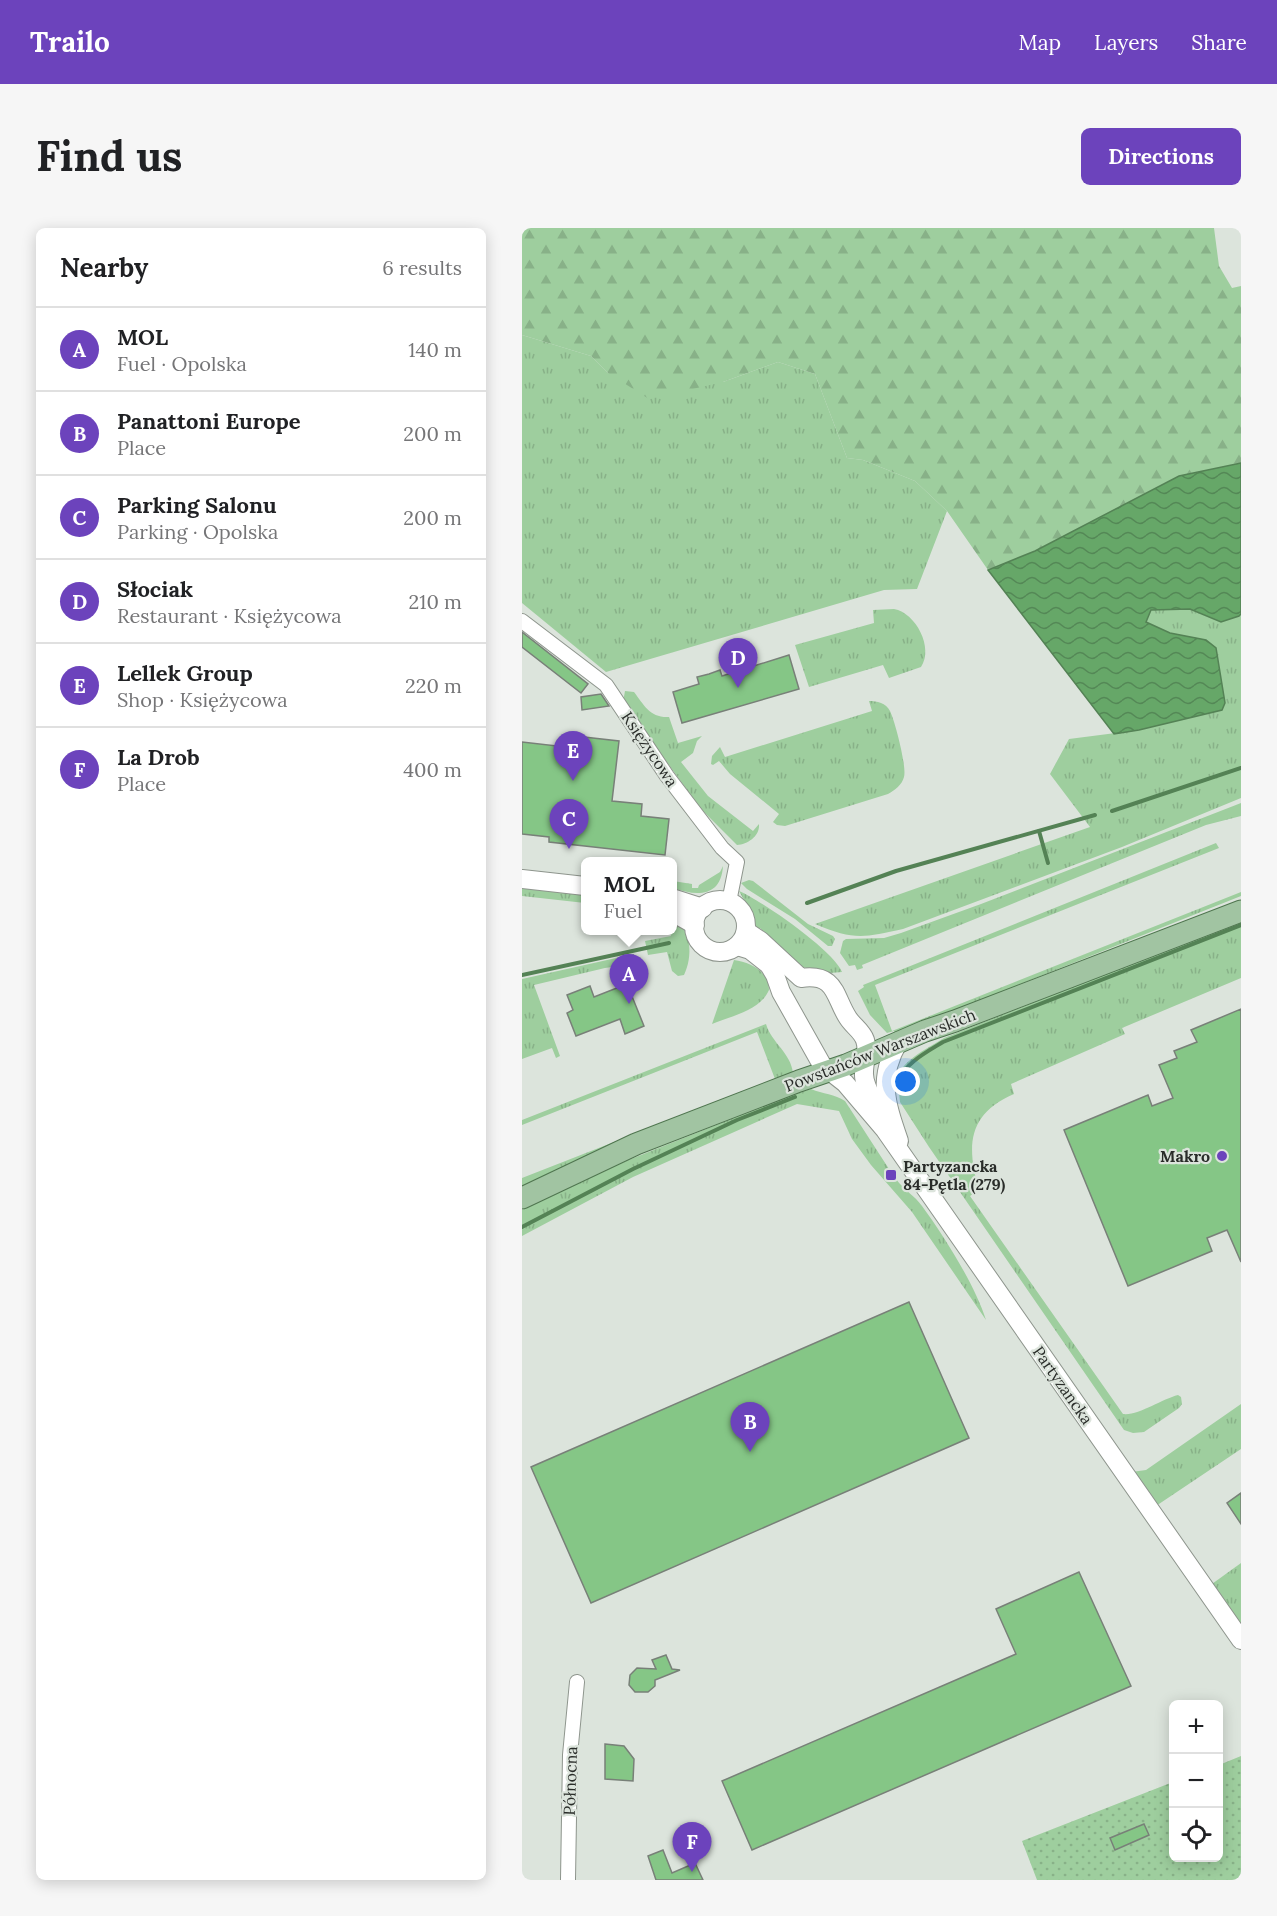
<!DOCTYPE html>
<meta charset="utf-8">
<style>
:root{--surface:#fff;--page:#f6f6f6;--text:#202124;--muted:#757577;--line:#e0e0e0;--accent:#6c43bc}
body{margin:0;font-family:Lora,serif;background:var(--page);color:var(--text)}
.controls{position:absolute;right:18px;bottom:18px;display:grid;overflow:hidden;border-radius:9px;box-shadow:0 3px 15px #0003}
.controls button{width:54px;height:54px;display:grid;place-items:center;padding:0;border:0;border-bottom:2px solid var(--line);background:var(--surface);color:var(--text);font:30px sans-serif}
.you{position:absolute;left:384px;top:854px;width:21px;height:21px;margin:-15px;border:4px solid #fff;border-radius:50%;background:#1a73e8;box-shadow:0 0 0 9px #1a73e833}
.badge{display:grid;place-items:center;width:39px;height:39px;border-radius:50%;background:var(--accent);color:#fff;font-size:20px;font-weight:700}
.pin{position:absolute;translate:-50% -50px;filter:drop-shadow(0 2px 3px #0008)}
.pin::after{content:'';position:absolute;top:32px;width:21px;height:18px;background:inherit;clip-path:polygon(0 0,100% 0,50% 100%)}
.popup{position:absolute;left:59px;top:629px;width:96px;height:78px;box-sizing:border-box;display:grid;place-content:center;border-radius:9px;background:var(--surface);filter:drop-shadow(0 2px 4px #0005);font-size:20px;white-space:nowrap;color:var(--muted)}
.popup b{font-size:22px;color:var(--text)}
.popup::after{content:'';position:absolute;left:50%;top:100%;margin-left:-12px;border:12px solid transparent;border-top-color:var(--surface)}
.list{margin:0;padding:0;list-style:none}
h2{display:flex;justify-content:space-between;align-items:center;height:78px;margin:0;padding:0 24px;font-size:26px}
h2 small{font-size:20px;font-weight:400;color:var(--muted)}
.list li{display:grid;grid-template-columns:39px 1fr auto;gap:18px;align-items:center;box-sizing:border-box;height:84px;padding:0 24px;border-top:2px solid var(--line)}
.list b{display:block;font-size:22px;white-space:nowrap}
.list p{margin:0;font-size:20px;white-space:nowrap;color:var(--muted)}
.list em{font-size:20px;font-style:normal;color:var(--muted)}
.icon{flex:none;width:33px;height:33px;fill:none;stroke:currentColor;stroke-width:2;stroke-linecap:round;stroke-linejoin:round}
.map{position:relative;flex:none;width:719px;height:1652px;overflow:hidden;border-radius:9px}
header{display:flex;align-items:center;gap:36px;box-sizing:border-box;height:84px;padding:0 30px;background:var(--accent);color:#fff}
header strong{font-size:28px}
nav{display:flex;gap:33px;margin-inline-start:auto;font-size:21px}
.intro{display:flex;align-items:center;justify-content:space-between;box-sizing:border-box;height:144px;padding:0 36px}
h1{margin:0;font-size:42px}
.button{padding:15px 27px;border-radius:9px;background:var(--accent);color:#fff;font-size:21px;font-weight:700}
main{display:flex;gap:36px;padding:0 36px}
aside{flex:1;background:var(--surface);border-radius:9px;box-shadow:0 3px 15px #0003}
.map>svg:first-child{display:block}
.grass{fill:url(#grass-tufts)}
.forest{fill:url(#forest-firs)}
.garden{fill:url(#garden-dots)}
.water{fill:url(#water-waves);stroke:#548255;stroke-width:1.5}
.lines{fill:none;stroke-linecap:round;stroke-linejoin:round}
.stream{stroke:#548255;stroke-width:4}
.building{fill:#85c686;stroke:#788078;stroke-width:1.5}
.street-casing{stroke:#8e958d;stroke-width:16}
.secondary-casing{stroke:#8e958d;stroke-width:20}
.primary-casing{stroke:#4f754f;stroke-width:23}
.street{stroke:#fff;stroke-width:14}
.secondary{stroke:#fff;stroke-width:18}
.primary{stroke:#a1c4a2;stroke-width:21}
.poi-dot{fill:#6c43bc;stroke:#dce4dc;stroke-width:2}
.labels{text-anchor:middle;stroke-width:4.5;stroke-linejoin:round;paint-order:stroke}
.street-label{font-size:16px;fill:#292c29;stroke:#dce4dc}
.poi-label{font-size:16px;font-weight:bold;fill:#292c29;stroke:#dce4dc;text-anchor:end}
</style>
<header>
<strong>Trailo</strong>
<nav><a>Map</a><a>Layers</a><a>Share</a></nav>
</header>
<div class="intro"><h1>Find us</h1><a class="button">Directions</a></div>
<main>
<aside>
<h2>Nearby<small>6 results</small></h2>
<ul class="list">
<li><span class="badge">A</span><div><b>MOL</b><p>Fuel · Opolska</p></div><em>140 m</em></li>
<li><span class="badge">B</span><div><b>Panattoni Europe</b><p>Place</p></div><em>200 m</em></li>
<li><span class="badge">C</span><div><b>Parking Salonu</b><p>Parking · Opolska</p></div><em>200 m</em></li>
<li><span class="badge">D</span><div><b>Słociak</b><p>Restaurant · Księżycowa</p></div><em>210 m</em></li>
<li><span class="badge">E</span><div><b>Lellek Group</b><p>Shop · Księżycowa</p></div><em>220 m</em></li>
<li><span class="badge">F</span><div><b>La Drob</b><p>Place</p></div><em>400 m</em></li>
</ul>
</aside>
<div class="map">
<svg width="719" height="1652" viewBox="0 0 719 1652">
<defs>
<pattern id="grass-tufts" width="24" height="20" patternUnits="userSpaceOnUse" patternTransform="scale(1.5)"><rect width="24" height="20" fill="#9ece9e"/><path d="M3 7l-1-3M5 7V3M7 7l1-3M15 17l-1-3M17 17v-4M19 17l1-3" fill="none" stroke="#88b188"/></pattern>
<pattern id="forest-firs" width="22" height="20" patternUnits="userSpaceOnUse" patternTransform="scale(1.5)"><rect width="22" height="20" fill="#9ece9e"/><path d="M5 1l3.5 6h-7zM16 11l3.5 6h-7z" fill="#88b188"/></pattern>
<pattern id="garden-dots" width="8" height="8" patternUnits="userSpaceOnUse" patternTransform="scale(1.5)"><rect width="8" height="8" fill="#9ece9e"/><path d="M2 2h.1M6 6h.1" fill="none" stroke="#88b188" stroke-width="1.8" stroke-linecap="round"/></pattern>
<pattern id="water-waves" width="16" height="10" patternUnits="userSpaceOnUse" patternTransform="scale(1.5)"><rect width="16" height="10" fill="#66a768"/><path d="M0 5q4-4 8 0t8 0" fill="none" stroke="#548856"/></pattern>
</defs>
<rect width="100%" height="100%" fill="#dce4dc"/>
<!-- grass -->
<g class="grass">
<polygon points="0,107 69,128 86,145 201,154 256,134 293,146 325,230 341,232 393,253 425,283 395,361 362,362 84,444 0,375"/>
<path d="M372,381C394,385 412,420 399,439L367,450L361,437L287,459L273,417L352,395L351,382Z"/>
<path d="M668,381L699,394L717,388L719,386V570L600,619L381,701C341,710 331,712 293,696L568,599L528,546L547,511L617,502L700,482L648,405L624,394L629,382Z"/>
<path d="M103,463L112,464C122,477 128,490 147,489L156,515L180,508L175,513L171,525L159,534L186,568L231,603L237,596C238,608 226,616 215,617L179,581L101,474Z"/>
<path d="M347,473C355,473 364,475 368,483C373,493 385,539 382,549C380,557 373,562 366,566L263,598L255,597L251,594L257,586L208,546L197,533L191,537L189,536L190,528L198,519L203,529L350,483Z"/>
<polygon points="719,575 719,588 684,597 340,737 341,740 335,742 333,737 327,738 318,725 321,713 324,711 362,710 379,705 459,676"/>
<polygon points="694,615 697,620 353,757 370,803 719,664 719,668 373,806 372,803 365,805 348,787 336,763 342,759 341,757"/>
<path d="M201,638C199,670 174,668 151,660V653L170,656V660H176L177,657L198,644Z"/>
<polygon points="227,652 231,653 286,696 311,708 313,711 310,718 306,718 273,691 225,661 219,655"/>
<polygon points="0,658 63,665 63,675 0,668"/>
<path d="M217,663C240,673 311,722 320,744L308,745L280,739L238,700L234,701L226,679Z"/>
<path d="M151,692C170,701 171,729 162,747L156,748L150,743L145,724L126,727L123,713L149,708L147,703L150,702Z"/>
<path d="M719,692V750L600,800L603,806L489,856L492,866C446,886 444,917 457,962L448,968L601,1186C616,1188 640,1171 656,1167L659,1169L660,1176L657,1180L622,1204L611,1205L602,1202L407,919L378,874L376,857L372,856C379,832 403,822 422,810Z"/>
<polygon points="112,726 113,734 110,736 83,740 12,757 38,828 34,830 30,820 0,831 0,751"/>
<path d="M212,732C228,734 247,743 247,762C238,783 209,788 190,796Z"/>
<path d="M244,796C249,814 269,825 271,845L0,960V950L253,851L235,804L0,897V892Z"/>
<path d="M289,861C301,866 313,866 323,873L367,941L364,943L371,953L374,951C382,962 393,968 400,978C422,1008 453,1057 464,1092L390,984L349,937L330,911L317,883L275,876L111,949L0,1008V982L104,933L272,866Z"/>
<polygon points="719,1176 719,1221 628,1282 602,1245 624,1242"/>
<polygon points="719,1335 719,1412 683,1361"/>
</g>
<!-- forest -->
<polygon class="forest" points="0,0 692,0 697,38 710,60 719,58 719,235 657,248 513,323 466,342 425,283 393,253 341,232 325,230 293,146 256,134 201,154 127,171 86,145 69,128 0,107"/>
<!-- garden -->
<polygon class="garden" points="719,1528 719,1652 515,1652 500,1613 651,1554 652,1630 696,1630 697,1537"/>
<!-- water -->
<polygon class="water" points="719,235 719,386 717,388 699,394 668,381 629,382 624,394 648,405 684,412 694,420 703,475 700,482 617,502 592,506 466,342 513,323 657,248"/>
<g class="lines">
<!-- stream -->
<g class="stream">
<polyline points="590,583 719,540"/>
<polyline points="517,603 526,635"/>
<polyline points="285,675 374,643 573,587"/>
<polyline points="0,747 147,715"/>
<path d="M375,854C385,834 403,825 421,814L719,697"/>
<polyline points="0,999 111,941 215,892 273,869"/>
</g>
</g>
<!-- building -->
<g class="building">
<polygon points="0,404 66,456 59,465 0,419"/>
<polygon points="267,427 277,461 160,495 151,464 177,456 175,449 187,446 198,442 200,448"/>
<polygon points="79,466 87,478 60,482 59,469"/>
<polygon points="62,509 97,513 90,573 120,576 119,588 147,591 143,627 27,614 27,609 0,606 0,514 61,521"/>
<polygon points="105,756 122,798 103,806 98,791 54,808 45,785 51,782 45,767 68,758 72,769"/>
<polygon points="719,781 719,1034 705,1002 685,1010 690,1023 606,1058 542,902 626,867 630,878 651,870 637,837 655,830 652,823 675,814 669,802"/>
<polygon points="387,1074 447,1210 69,1375 9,1239"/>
<polygon points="719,1265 719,1296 705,1275"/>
<polygon points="557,1344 609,1458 230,1622 200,1553 494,1426 474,1381"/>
<polygon points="144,1427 150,1441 158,1442 133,1452 133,1458 126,1464 113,1464 107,1457 108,1447 115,1440 134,1441 130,1432"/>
<polygon points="83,1516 102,1518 112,1531 111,1553 83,1551"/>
<polygon points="622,1596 627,1607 593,1622 588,1610"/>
<polygon points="141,1622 150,1645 173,1635 181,1652 134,1652 126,1628"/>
</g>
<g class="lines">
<defs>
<g id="street">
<polyline points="0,393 84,457 145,548 200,620 215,634 207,674"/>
<polyline points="46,1652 48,1527 55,1454"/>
</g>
<g id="secondary">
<polyline points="0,651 63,658"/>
<polyline points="150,670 181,680"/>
<circle cx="198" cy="698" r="26"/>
<polyline points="150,684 173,697"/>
<path d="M224,703L239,713L279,750C315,745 312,769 326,790C331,798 340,803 343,812C347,823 342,833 342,844C341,857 351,871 356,882"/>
<polyline points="215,718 228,722 247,737 253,747 259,764 300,837 323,855 363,902 719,1412"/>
<path d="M377,913C364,875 355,850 377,813"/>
</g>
<polyline id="primary" points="0,970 114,916 277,853 324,837 403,803 433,793 719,683"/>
</defs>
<!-- street casing -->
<use href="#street" class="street-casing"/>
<!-- secondary casing -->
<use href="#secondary" class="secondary-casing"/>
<!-- primary casing -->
<use href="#primary" class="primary-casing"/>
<!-- street -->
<use href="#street" class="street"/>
<!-- secondary -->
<use href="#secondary" class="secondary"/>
<!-- primary -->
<use href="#primary" class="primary"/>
</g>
<!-- markers -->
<g class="poi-dot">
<circle cx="700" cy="928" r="6"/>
<rect x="363" y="941" width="12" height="12" rx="3"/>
</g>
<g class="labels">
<!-- street labels -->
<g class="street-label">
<text transform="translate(128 521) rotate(56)" y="6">Księżycowa</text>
<text transform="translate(358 822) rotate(-21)" y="6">Powstańców Warszawskich</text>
<text transform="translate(541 1157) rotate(55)" y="6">Partyzancka</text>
<text transform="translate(48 1553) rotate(-88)" y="6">Północna</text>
</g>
<!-- poi labels -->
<g class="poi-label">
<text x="688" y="934">Makro</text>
<text x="381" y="944" text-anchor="start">Partyzancka<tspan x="381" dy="18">84-Pętla (279)</tspan></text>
</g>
</g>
</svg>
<div class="controls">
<button>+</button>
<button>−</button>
<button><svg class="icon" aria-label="locate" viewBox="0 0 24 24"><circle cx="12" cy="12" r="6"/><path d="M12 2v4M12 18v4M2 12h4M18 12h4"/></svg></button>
</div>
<div class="you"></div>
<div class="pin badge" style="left:107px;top:776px">A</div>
<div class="popup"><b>MOL</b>Fuel</div>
<div class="pin badge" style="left:228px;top:1224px">B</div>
<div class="pin badge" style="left:47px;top:621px">C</div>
<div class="pin badge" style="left:216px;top:460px">D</div>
<div class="pin badge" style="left:51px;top:553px">E</div>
<div class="pin badge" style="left:170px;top:1644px">F</div>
</div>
</main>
